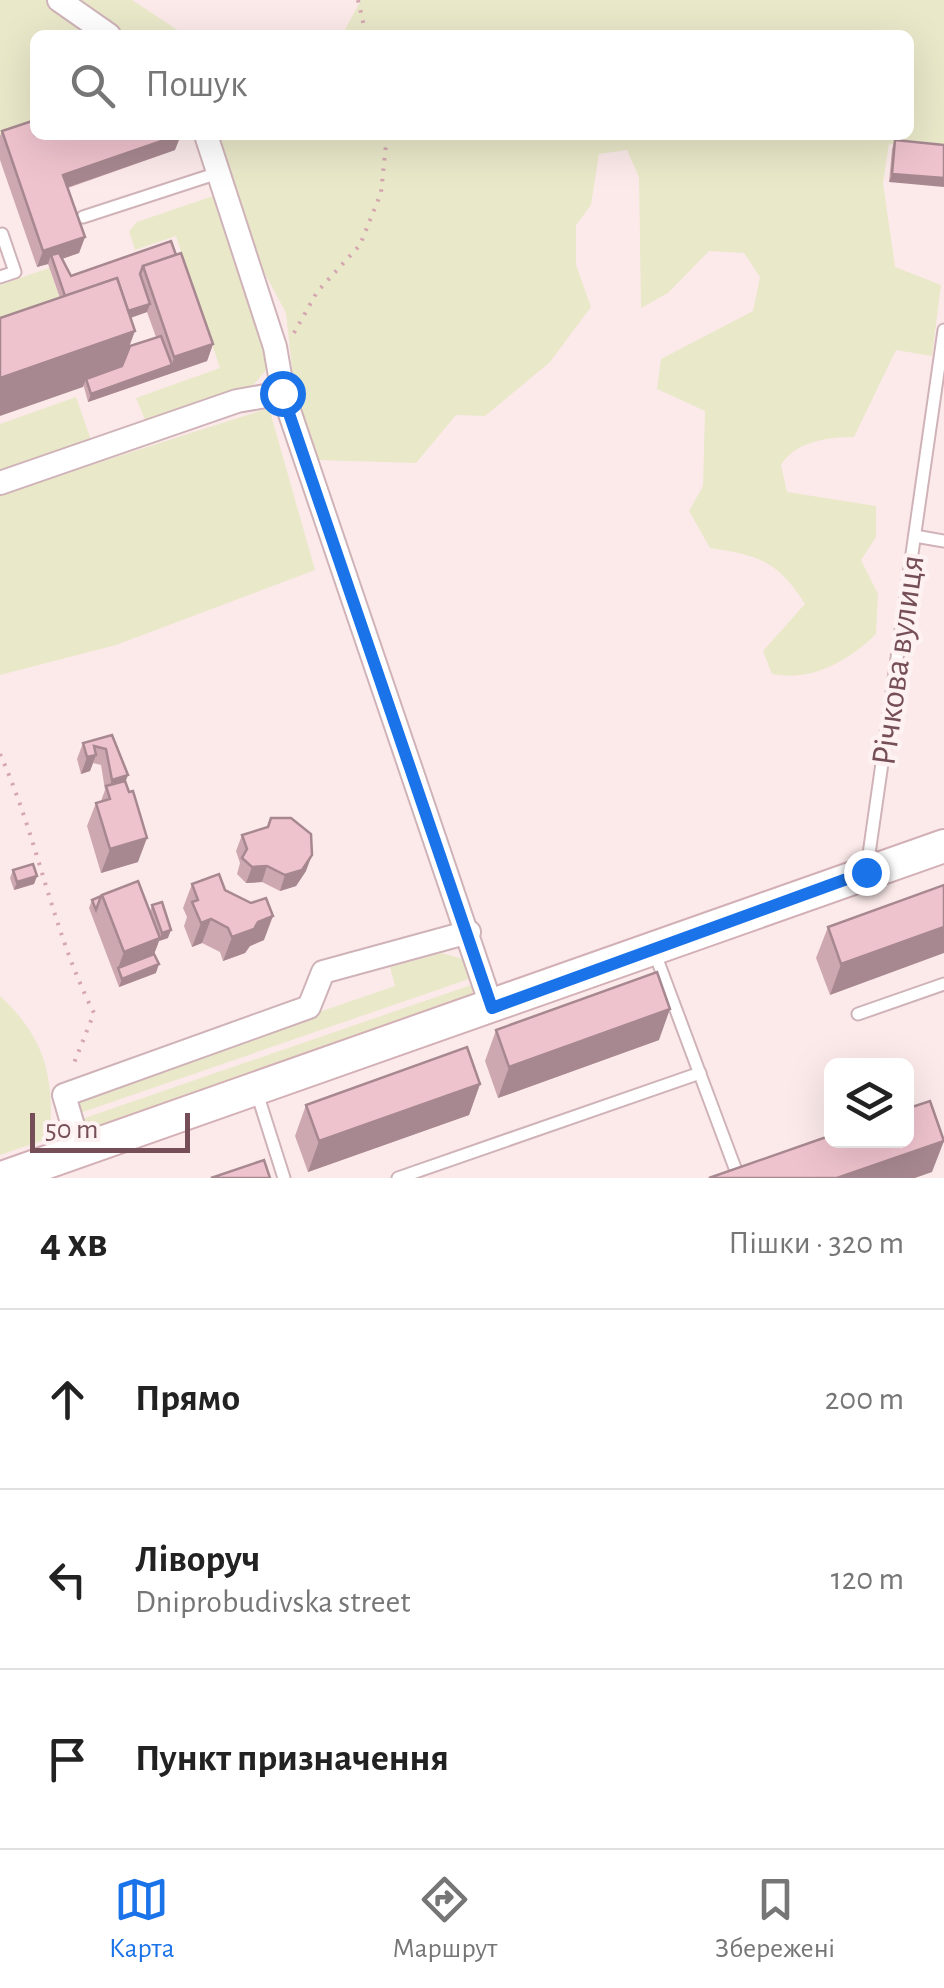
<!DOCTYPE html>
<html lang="uk">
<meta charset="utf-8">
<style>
:root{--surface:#fff;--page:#f2f2f2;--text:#222;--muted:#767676;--line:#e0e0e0;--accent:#1a73e8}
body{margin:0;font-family:"Alegreya Sans",sans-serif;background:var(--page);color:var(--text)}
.controls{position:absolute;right:30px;bottom:30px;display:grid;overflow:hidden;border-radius:15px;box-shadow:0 10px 40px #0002}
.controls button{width:90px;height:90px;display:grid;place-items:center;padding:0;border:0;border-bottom:2px solid var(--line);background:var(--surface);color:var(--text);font:50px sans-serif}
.scale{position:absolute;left:30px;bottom:25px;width:160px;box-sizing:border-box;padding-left:10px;border:5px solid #754e58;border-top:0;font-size:28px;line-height:35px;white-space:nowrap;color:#754e58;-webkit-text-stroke:8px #fef1f1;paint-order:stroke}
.stop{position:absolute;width:30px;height:30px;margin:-22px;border:8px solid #1a73e8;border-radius:50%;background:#fff}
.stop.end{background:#1a73e8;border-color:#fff;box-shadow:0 2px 10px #0008}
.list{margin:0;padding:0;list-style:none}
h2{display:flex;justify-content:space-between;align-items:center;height:130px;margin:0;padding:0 40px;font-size:42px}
h2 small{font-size:32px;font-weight:400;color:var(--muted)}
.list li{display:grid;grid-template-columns:65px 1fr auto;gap:30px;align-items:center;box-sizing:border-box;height:180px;padding:0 40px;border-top:2px solid var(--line)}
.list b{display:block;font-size:38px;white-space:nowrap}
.list p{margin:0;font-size:32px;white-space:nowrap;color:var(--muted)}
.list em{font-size:32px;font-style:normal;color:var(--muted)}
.icon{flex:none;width:55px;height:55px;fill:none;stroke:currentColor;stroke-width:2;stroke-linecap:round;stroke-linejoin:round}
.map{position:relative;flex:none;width:944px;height:1178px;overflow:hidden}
.search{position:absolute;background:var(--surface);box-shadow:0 10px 40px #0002;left:30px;right:30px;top:30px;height:110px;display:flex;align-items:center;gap:25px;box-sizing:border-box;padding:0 35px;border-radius:15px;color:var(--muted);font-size:38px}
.sheet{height:670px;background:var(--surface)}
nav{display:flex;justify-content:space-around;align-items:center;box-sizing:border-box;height:140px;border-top:2px solid var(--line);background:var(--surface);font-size:28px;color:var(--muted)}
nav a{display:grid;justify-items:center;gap:5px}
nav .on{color:var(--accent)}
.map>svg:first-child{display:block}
.green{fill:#e9e8c9}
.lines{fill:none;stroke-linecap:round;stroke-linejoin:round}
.lane-casing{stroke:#cfb3b8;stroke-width:15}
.street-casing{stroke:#cfb3b8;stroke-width:26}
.secondary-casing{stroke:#d2b0b6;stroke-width:36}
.path{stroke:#d5a6b0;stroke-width:4;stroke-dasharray:2.5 8;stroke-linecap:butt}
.lane{stroke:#fff;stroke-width:11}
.street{stroke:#fff;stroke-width:22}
.secondary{stroke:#fff;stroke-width:32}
.wall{fill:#cea8b0;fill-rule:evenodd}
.shaded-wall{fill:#a78890}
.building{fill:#efc3cd;stroke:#a78890;stroke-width:2.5}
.route{stroke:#1a73e8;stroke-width:12}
.labels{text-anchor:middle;stroke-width:9;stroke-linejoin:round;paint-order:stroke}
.street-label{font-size:35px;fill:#754e58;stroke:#fef1f1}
</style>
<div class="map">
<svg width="944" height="1178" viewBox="0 0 944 1178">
<rect width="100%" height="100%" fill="#fceaea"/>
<!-- green -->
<g class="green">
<polygon points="0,0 52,0 101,35 35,35 35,134 0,146"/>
<polygon points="75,0 132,0 185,35 121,35"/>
<path d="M361,0H944V149L889,144L883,183L895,267L941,285L932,356L896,350L854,437C828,437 796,441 781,465L787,492L876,506V537L861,560L878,594L876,634C848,661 812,682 772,674L763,651L805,604C778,561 758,555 710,548L689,511L703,486L705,411L657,389L661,359L753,311L760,277L744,253L709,251L668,293L641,308L639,177L627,150L599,154L591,205L576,225V265L591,307L550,362L485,416L456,415L416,463L318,460L296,406L286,313L248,242L213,135H909V35H342Z"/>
<polygon points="210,197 217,197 270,348 267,369 249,390 148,427 136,398 220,368 176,236 135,250 129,231 137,222"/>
<polygon points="49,268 72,331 0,356 0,285"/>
<polygon points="76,397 93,446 0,478 0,424"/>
<polygon points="269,408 315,570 116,645 0,675 0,494"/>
<polygon points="442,953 463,959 472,978 80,1113 80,1102 89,1091 395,986 390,967"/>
<polygon points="474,984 471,997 89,1130 82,1119"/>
<path d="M0,996C46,1039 54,1077 50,1138L0,1155Z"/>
</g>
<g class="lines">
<defs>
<g id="lane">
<polyline points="83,217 218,173"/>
<polyline points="0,277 15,272 2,234"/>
<polyline points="915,536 944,541"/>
<polyline points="867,868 944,330"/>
<polyline points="654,951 738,1176"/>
<polyline points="858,1014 944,984"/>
<polyline points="256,1090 284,1178"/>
<polyline points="398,1178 700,1073"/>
</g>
<g id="street">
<polyline points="59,0 109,35"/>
<polyline points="206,135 275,347 283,393 492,1008"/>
<polyline points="0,483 237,401 283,393"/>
<polyline points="80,1150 64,1095 309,1007 323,972 469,932"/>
</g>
<polyline id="secondary" points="2,1178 944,846"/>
</defs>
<!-- lane casing -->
<use href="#lane" class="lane-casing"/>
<!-- street casing -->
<use href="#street" class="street-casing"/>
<!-- secondary casing -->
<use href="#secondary" class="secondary-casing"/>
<!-- path -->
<g class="path">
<polyline points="358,0 366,35"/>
<polyline points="294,333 317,292 360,245 381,193 387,135"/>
<path d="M0,754C38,838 52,931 94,1013L72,1068"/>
</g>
<!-- lane -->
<use href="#lane" class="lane"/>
<!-- street -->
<use href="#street" class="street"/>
<!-- secondary -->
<use href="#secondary" class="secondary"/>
</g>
<!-- wall -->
<g class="wall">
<path d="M2,131L175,150L68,188L85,237L79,253L62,259L71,276L171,241L213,344L207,361L88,402L60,298L48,264L37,267L0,160V136ZM147,312L156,337L130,346L131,318Z"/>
<polygon points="895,140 944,145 889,182 892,149"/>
<polygon points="112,735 125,782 138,862 101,873 87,826 96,803 101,801 105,790 101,765 93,763 90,771 81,774 77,759 83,743"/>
<polygon points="242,835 306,871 296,886 280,891 262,882 246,883 237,874 240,863 236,851"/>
<polygon points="13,870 37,876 34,884 14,890 10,878"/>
<polygon points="192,884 225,890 264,940 250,946 245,953 223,961 220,952 202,943 192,947 184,926 187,917 183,908"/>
<polygon points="944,885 830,995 816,958 828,927"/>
<polygon points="101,896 150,912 152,905 168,938 159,941 154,954 156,973 119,987 89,908 92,900"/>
<polygon points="496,1030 659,1040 498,1098 485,1061"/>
<polygon points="480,1084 469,1115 308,1172 295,1136 306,1105"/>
</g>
<!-- shaded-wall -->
<g class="shaded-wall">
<polygon points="181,135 175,150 57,191 63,175"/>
<polygon points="892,174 944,178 944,187 889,182"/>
<polygon points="85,237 79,253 53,262 51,255 48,264 37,267 43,251"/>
<polygon points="150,304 147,312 103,327 106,319"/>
<polygon points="135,331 119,374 86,379 83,387 0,416 0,378"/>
<polygon points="213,344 207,361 88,402 91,394 172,365 174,357"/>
<polygon points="96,755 90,771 81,774 87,757"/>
<polygon points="128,775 122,791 108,791 112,780"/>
<polygon points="147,838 138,862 101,873 110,849"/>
<polygon points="312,855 306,871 296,886 280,891 285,875"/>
<polygon points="267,866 262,882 246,883 252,867"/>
<polygon points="37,876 34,884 14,890 17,882"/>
<polygon points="273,916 264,940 250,946 245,953 223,961 232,937 258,922"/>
<polygon points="211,919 202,943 192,947 201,923"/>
<polygon points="944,927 944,953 830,995 841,964"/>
<polygon points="171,930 168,938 159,941 151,962 118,968 124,952 160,938 162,933"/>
<polygon points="159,964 156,973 119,987 122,979"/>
<polygon points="670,1009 659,1040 498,1098 509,1067"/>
<polygon points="480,1084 469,1115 308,1172 319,1141"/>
<polygon points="944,1141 932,1172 915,1178 837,1178"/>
</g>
<!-- building -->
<g class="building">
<polygon points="35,120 35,135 179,135 63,175 85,237 43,251 2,131"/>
<polygon points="895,140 944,145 944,178 892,174"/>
<polygon points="171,241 176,255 143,266 140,274 150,304 128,311 117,278 65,296 51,255 59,253 71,276"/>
<polygon points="181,253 213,344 174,357 143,266"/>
<polygon points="117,278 135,331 0,378 0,318"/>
<polygon points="161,336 172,365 91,394 86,379 122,366 130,346"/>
<polygon points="112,735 128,775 112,780 106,749 94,746 96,755 87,757 83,743"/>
<polygon points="125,781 129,792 133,791 147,838 110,849 96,803 110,799 106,786"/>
<polygon points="271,818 291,818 311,834 312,855 302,870 285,875 267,866 252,867 242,858 247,849 242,835 268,827"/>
<polygon points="33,864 37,876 17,882 13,870"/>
<polygon points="219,874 225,890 251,903 266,898 273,916 258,922 254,929 232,937 228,928 211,919 201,923 192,902 198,900 192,884"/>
<polygon points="138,881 160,938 124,952 102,895"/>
<polygon points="944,885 944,927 841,964 828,927"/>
<polygon points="101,896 96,910 92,900"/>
<polygon points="162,902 171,930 162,933 152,905"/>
<polygon points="154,954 159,964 122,979 118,968"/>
<polygon points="657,972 670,1009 509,1067 496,1030"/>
<polygon points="467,1047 480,1084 319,1141 306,1105"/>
<polygon points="930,1101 944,1141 837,1178 709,1178 832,1135 832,1140 906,1140 906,1109"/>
<polygon points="264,1160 270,1178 211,1178"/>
</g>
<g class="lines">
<!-- route -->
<polyline class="route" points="282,393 492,1008 866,872"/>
</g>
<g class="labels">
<!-- street labels -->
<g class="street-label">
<text transform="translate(897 660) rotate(-82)" y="12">Річкова вулиця</text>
</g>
</g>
</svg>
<div class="controls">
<button><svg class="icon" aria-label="layers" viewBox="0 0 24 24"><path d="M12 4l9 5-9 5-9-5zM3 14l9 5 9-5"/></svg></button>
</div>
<div class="scale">50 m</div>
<div class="stop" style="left:282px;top:393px"></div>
<div class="stop end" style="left:866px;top:872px"></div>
<div class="search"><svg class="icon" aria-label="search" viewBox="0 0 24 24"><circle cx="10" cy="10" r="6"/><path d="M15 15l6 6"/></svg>Пошук</div>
</div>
<section class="sheet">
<h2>4 хв<small>Пішки · 320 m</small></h2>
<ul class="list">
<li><svg class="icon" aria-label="ahead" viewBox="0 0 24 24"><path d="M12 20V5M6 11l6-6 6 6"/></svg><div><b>Прямо</b></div><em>200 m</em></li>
<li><svg class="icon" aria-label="left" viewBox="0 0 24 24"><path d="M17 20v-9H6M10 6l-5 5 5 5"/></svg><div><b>Ліворуч</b><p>Dniprobudivska street</p></div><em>120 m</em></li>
<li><svg class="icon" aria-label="arrive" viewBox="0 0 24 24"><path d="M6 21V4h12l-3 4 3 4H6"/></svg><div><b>Пункт призначення</b></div></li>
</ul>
</section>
<nav>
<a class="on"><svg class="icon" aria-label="map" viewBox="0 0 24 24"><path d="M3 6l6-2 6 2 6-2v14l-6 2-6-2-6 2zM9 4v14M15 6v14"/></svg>Карта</a>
<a><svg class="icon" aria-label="directions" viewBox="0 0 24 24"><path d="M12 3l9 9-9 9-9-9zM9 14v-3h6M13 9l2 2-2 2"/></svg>Маршрут</a>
<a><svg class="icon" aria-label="saved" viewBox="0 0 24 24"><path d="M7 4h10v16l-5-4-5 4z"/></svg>Збережені</a>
</nav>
